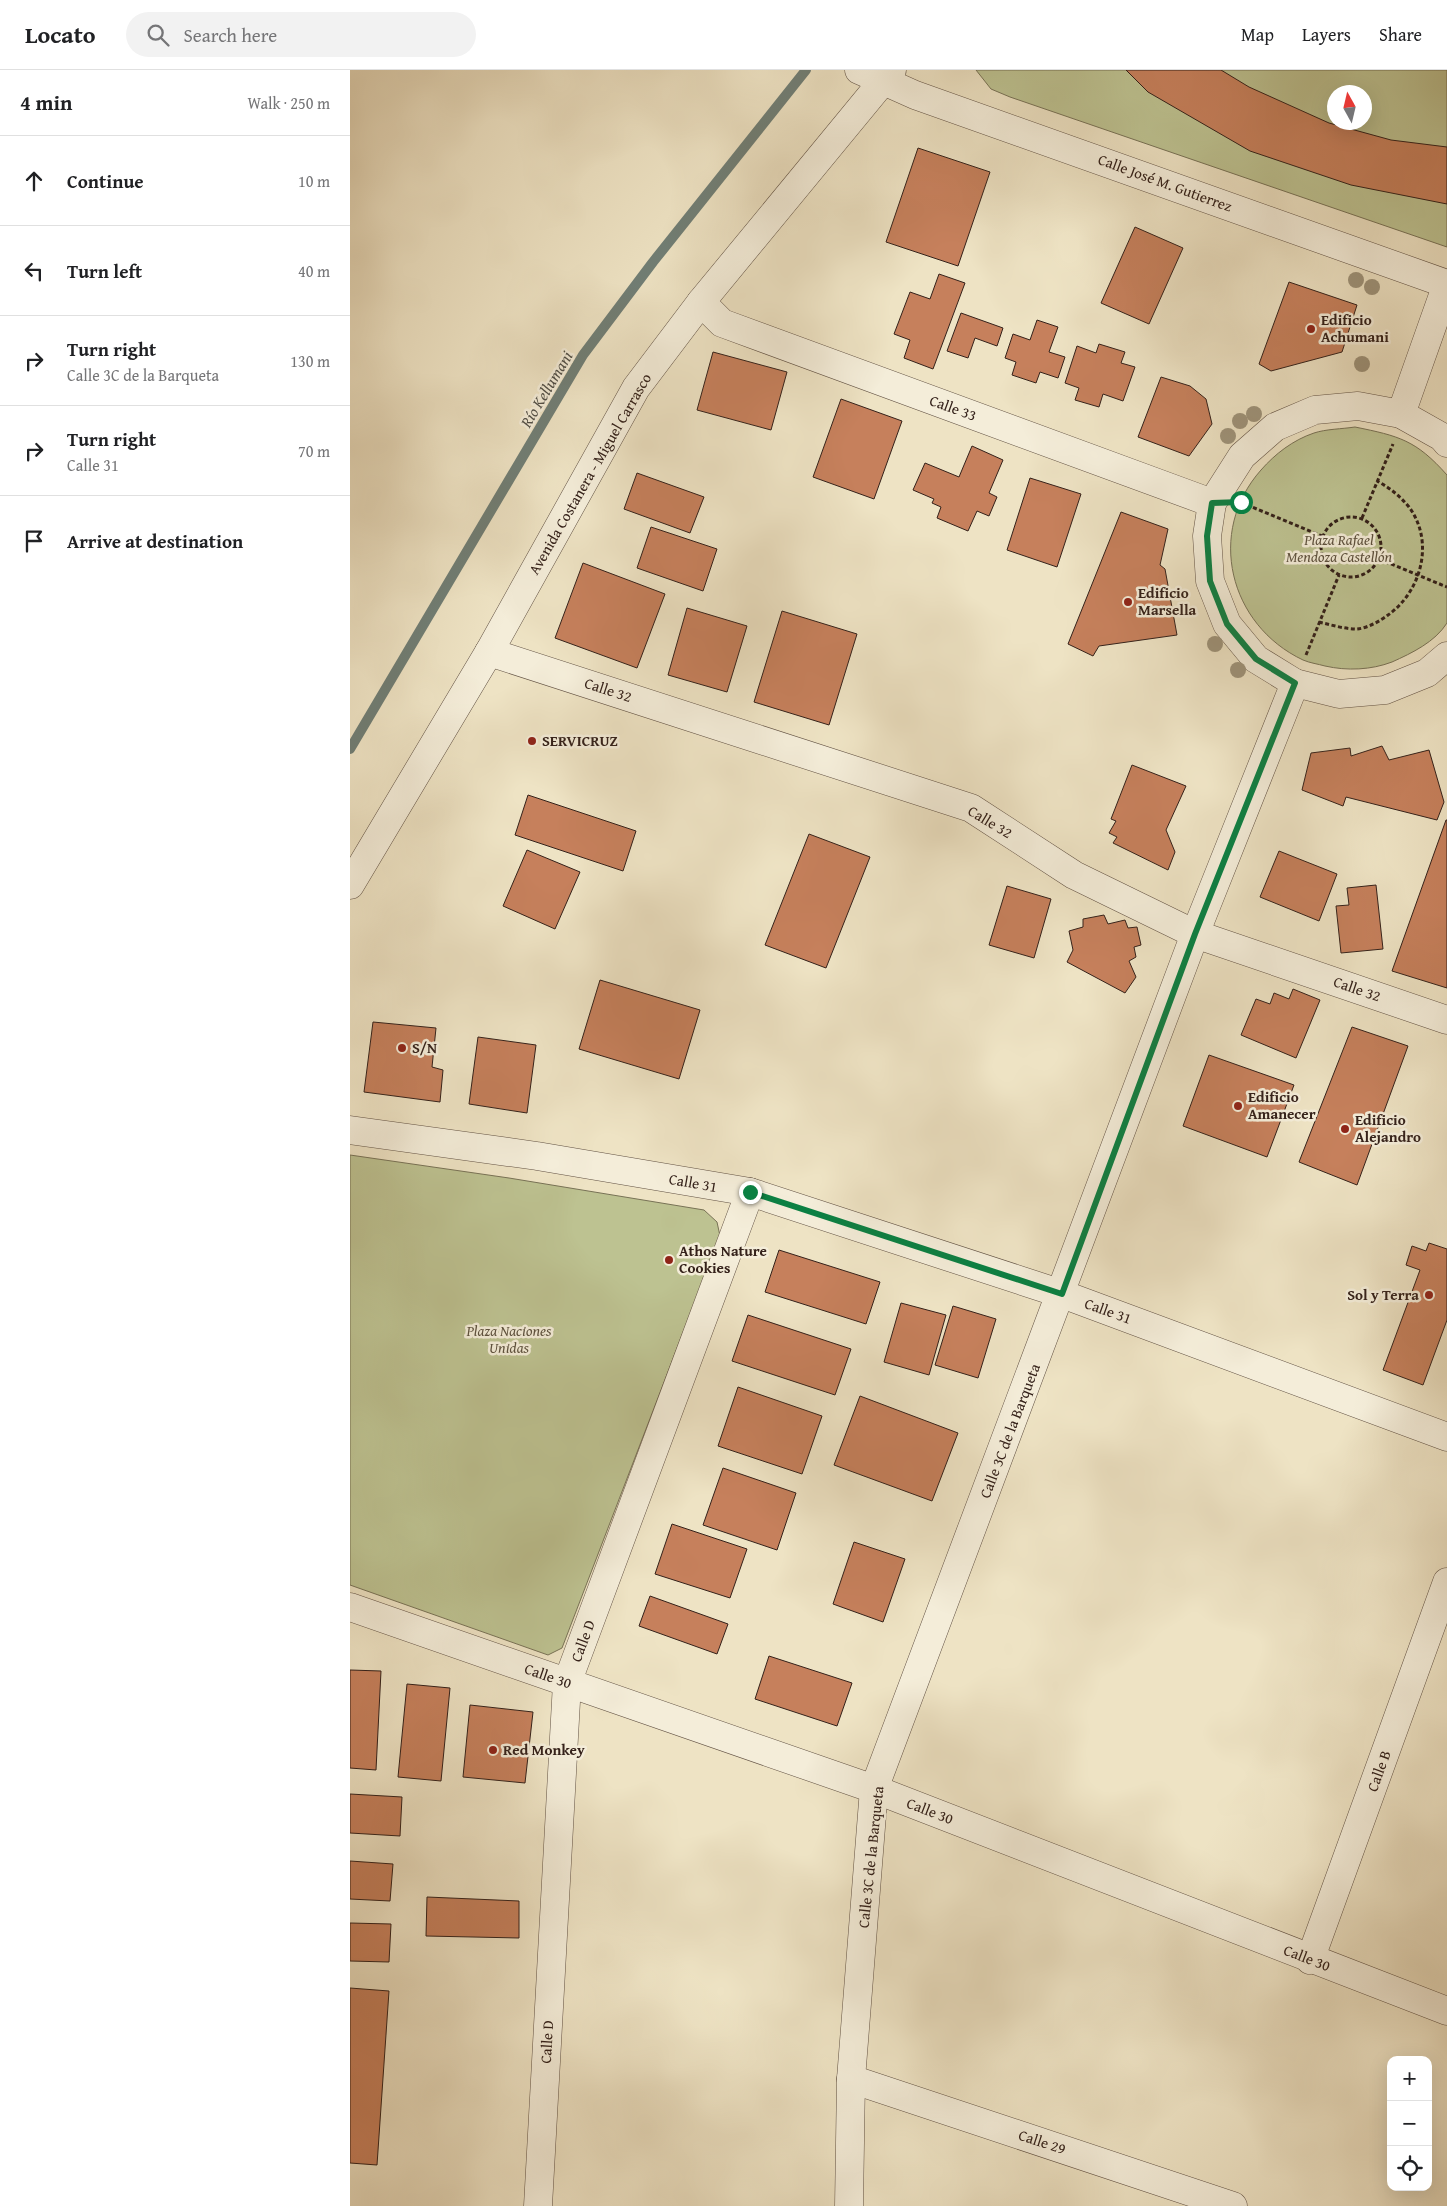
<!DOCTYPE html>
<meta charset="utf-8">
<style>
:root{--surface:#fff;--page:#f2f2f2;--text:#202124;--muted:#757577;--line:#e0e0e0}
body{margin:0;font-family:"Gentium Book Plus",serif;background:var(--page);color:var(--text)}
.controls{position:absolute;right:15px;bottom:15px;display:grid;overflow:hidden;border-radius:10px;box-shadow:0 5px 20px #0002}
.controls button{width:45px;height:45px;display:grid;place-items:center;padding:0;border:0;border-bottom:1px solid var(--line);background:var(--surface);color:var(--text);font:25px sans-serif}
.compass{position:absolute;left:977px;top:15px;width:45px;height:45px;border-radius:50%;background:var(--surface);box-shadow:0 5px 20px #0002;rotate:352deg}
.stop{position:absolute;width:15px;height:15px;margin:-11px;border:4px solid #0b8043;border-radius:50%;background:#fff}
.stop.end{background:#0b8043;border-color:#fff;box-shadow:0 1px 5px #0008}
.list{margin:0;padding:0;list-style:none}
h2{display:flex;justify-content:space-between;align-items:center;height:65px;margin:0;padding:0 20px;font-size:21px}
h2 small{font-size:16px;font-weight:400;color:var(--muted)}
.list li{display:grid;grid-template-columns:32px 1fr auto;gap:15px;align-items:center;box-sizing:border-box;height:90px;padding:0 20px;border-top:1px solid var(--line)}
.list b{display:block;font-size:19px;white-space:nowrap}
.list p{margin:0;font-size:16px;white-space:nowrap;color:var(--muted)}
.list em{font-size:16px;font-style:normal;color:var(--muted)}
.icon{flex:none;width:28px;height:28px;fill:none;stroke:currentColor;stroke-width:2;stroke-linecap:round;stroke-linejoin:round}
.map{position:relative;flex:none;width:1097px;height:2136px;overflow:hidden}
header{display:flex;align-items:center;gap:30px;box-sizing:border-box;height:70px;padding:0 25px;background:var(--surface);border-bottom:1px solid var(--line)}
header strong{font-size:24px}
nav{display:flex;gap:28px;margin-inline-start:auto;font-size:18px}
.search{width:350px;height:45px;background:var(--page);display:flex;align-items:center;gap:12px;box-sizing:border-box;padding:0 18px;border-radius:28px;color:var(--muted);font-size:19px}
main{display:flex}
aside{flex:1;background:var(--surface)}
.map>svg:first-child{display:block}
.green{fill:#bdc291;stroke:#787256;fill-rule:evenodd}
.lines{fill:none;stroke-linecap:round;stroke-linejoin:round}
.stream{stroke:#717f76;stroke-width:10}
.building{fill:#c6805c;stroke:#34211a}
.minor-casing{stroke:#625244;stroke-width:29}
.tertiary-casing{stroke:#625244;stroke-width:29}
.path{stroke:#34211a;stroke-width:3;stroke-dasharray:4 2.5;stroke-linecap:butt}
.minor{stroke:#f4edd9;stroke-width:28}
.tertiary{stroke:#f4edd9;stroke-width:28}
.tree{fill:#9e937a}
.route{stroke:#0b8043;stroke-width:6}
.poi-dot{fill:#8f2418;stroke:#f4edd9;stroke-width:2}
.labels{text-anchor:middle;stroke-width:5;stroke-linejoin:round;paint-order:stroke}
.street-label{font-size:15px;fill:#34211a;stroke:#f4edd9}
.poi-label{font-size:15px;font-weight:bold;fill:#34211a;stroke:#f4edd9;text-anchor:start}
.park-label{font-size:15px;font-style:italic;fill:#5d513e;stroke:#f4edd9}
.water-label{font-size:16px;font-style:italic;fill:#525048;stroke:#f4edd9}
</style>
<header>
<strong>Locato</strong>
<div class="search"><svg class="icon" aria-label="search" viewBox="0 0 24 24"><circle cx="10" cy="10" r="6"/><path d="M15 15l6 6"/></svg>Search here</div>
<nav><a>Map</a><a>Layers</a><a>Share</a></nav>
</header>
<main>
<aside>
<h2>4 min<small>Walk · 250 m</small></h2>
<ul class="list">
<li><svg class="icon" aria-label="ahead" viewBox="0 0 24 24"><path d="M12 20V5M6 11l6-6 6 6"/></svg><div><b>Continue</b></div><em>10 m</em></li>
<li><svg class="icon" aria-label="left" viewBox="0 0 24 24"><path d="M17 20v-9H6M10 6l-5 5 5 5"/></svg><div><b>Turn left</b></div><em>40 m</em></li>
<li><svg class="icon" aria-label="right" viewBox="0 0 24 24"><path d="M7 20v-9h11M14 6l5 5-5 5"/></svg><div><b>Turn right</b><p>Calle 3C de la Barqueta</p></div><em>130 m</em></li>
<li><svg class="icon" aria-label="right" viewBox="0 0 24 24"><path d="M7 20v-9h11M14 6l5 5-5 5"/></svg><div><b>Turn right</b><p>Calle 31</p></div><em>70 m</em></li>
<li><svg class="icon" aria-label="arrive" viewBox="0 0 24 24"><path d="M6 21V4h12l-3 4 3 4H6"/></svg><div><b>Arrive at destination</b></div></li>
</ul>
</aside>
<div class="map">
<svg width="1097" height="2136" viewBox="0 0 1097 2136">
<rect width="100%" height="100%" fill="#eee3c4"/>
<filter id="stains"><feTurbulence type="fractalNoise" baseFrequency=".004" numOctaves="4"/><feColorMatrix values="0 0 0 0 .2 0 0 0 0 .09 0 0 0 0 .02 0 0 0 .5 -.17"/></filter>
<radialGradient id="worn" r=".72"><stop offset=".6" stop-color="#630" stop-opacity="0"/><stop offset="1" stop-color="#630" stop-opacity=".3"/></radialGradient>
<!-- green -->
<g class="green">
<path d="M626,0H1097V177L660,27L641,19ZM984,22H1014V52H984Z"/>
<path d="M1005,357C1049,366 1066,370 1097,405V553C1085,572 1062,583 1042,592C1021,600 997,601 975,596C968,594 960,593 953,590C879,555 856,462 911,400C925,384 943,370 964,363C976,359 992,359 1005,357Z"/>
<polygon points="0,1085 159,1108 354,1140 367,1152 370,1166 212,1578 198,1585 0,1515"/>
</g>
<g class="lines">
<!-- stream -->
<polyline class="stream" points="0,679 233,285 303,192 456,0"/>
</g>
<!-- building -->
<g class="building">
<polygon points="776,0 871,0 899,17 979,53 1041,70 1097,77 1097,134 1001,115 900,81 798,22"/>
<polygon points="568,78 640,102 608,196 536,172"/>
<polygon points="785,157 833,178 799,254 751,233"/>
<polygon points="589,204 615,213 583,299 554,288 560,270 544,264 560,222 580,229"/>
<polygon points="939,212 1007,235 992,282 921,301 909,294"/>
<polygon points="611,243 653,258 647,276 625,268 618,288 597,281"/>
<polygon points="687,250 708,257 699,282 715,287 708,308 690,302 686,313 662,305 666,292 655,288 663,264 680,270"/>
<polygon points="749,274 775,282 771,293 785,297 773,331 753,324 749,337 725,330 729,318 715,313 727,276 746,283"/>
<polygon points="363,282 437,302 421,360 347,340"/>
<polygon points="811,307 840,316 856,329 862,354 839,386 788,367"/>
<polygon points="491,329 552,351 524,429 463,407"/>
<polygon points="622,376 653,390 639,423 647,427 639,446 627,441 618,461 587,448 591,437 582,433 584,429 563,420 575,393 609,407"/>
<polygon points="287,403 354,427 340,463 274,439"/>
<polygon points="680,408 731,424 707,497 657,480"/>
<polygon points="771,442 818,459 810,495 815,499 827,565 749,576 743,586 718,574"/>
<polygon points="301,457 367,479 353,521 287,498"/>
<polygon points="233,493 315,524 287,598 205,568"/>
<polygon points="337,538 397,556 377,622 318,605"/>
<polygon points="432,541 507,564 479,655 404,632"/>
<polygon points="1032,676 1039,690 1079,680 1094,732 1087,750 996,727 993,736 952,720 961,683 1000,678 1001,686"/>
<polygon points="782,695 836,716 816,760 825,782 818,800 763,773 767,767 759,763 766,751 761,749"/>
<polygon points="178,725 286,761 273,801 165,765"/>
<polygon points="1096,750 1097,750 1097,918 1042,901"/>
<polygon points="459,764 520,787 476,898 415,875"/>
<polygon points="177,780 230,802 205,859 153,836"/>
<polygon points="929,781 987,804 969,851 910,827"/>
<polygon points="1026,815 1033,879 991,883 986,836 999,835 997,818"/>
<polygon points="657,816 701,829 684,888 639,875"/>
<polygon points="754,845 758,854 775,850 778,858 787,857 791,875 784,877 786,887 779,891 786,907 775,923 717,892 723,880 719,861 733,857 733,849"/>
<polygon points="250,910 350,940 329,1009 229,979"/>
<polygon points="943,919 970,930 946,988 891,965 906,929 920,934 924,923 939,929"/>
<polygon points="23,952 86,958 82,997 93,1000 90,1032 14,1022"/>
<polygon points="1002,957 1058,976 1007,1115 949,1092"/>
<polygon points="128,967 186,975 177,1043 119,1034"/>
<polygon points="859,985 944,1015 917,1087 833,1056"/>
<polygon points="1079,1173 1097,1179 1097,1250 1073,1315 1033,1300 1070,1200 1056,1195 1062,1176 1076,1181"/>
<polygon points="429,1180 530,1212 516,1254 415,1222"/>
<polygon points="551,1233 596,1245 579,1305 534,1292"/>
<polygon points="603,1236 646,1249 628,1308 585,1295"/>
<polygon points="398,1245 501,1279 485,1325 382,1291"/>
<polygon points="388,1317 472,1346 452,1404 368,1376"/>
<polygon points="510,1326 608,1363 582,1431 484,1395"/>
<polygon points="373,1398 446,1423 427,1480 353,1455"/>
<polygon points="322,1454 397,1479 380,1528 305,1504"/>
<polygon points="504,1472 555,1489 533,1552 483,1534"/>
<polygon points="300,1526 378,1554 367,1584 289,1556"/>
<polygon points="419,1586 502,1613 487,1656 405,1629"/>
<polygon points="0,1600 31,1601 26,1700 0,1698"/>
<polygon points="57,1614 100,1618 91,1711 48,1707"/>
<polygon points="120,1635 183,1642 175,1713 113,1707"/>
<polygon points="0,1724 52,1727 50,1766 0,1763"/>
<polygon points="0,1791 43,1794 40,1831 0,1829"/>
<polygon points="77,1827 169,1831 169,1868 76,1866"/>
<polygon points="0,1853 41,1854 39,1892 0,1891"/>
<polygon points="0,1918 39,1921 27,2095 0,2093"/>
</g>
<g class="lines">
<defs>
<g id="minor">
<polyline points="509,0 565,25 1097,214"/>
<polyline points="351,232 372,253 862,433"/>
<polyline points="1051,344 1097,214"/>
<polyline points="1097,373 1092,367 1051,344 1008,336 965,340 925,357 892,386 862,433 857,466 860,511 877,554 906,589 945,613 989,624 1035,620 1077,603 1097,586"/>
<polyline points="139,582 621,738 724,805 845,864 1097,950"/>
<polyline points="0,1060 187,1086 400,1122 712,1224 1097,1367"/>
<polyline points="0,1537 524,1719 1097,1941"/>
<polyline points="960,1890 1097,1512"/>
<polyline points="501,2009 883,2136"/>
<polyline points="188,2136 217,1613 400,1122"/>
<polyline points="499,2136 501,2009 524,1719 845,864 945,613"/>
</g>
<polyline id="tertiary" points="0,815 139,582 286,318 351,232 542,0"/>
</defs>
<!-- minor casing -->
<use href="#minor" class="minor-casing"/>
<!-- tertiary casing -->
<use href="#tertiary" class="tertiary-casing"/>
<!-- path -->
<g class="path">
<polyline points="897,435 972,466"/>
<circle cx="1001" cy="477" r="30"/>
<polyline points="1012,448 1043,374"/>
<polyline points="1029,489 1097,517"/>
<path d="M969,552C981,555 995,559 1007,559C1018,558 1030,551 1038,545C1071,522 1085,472 1059,437C1050,426 1040,418 1027,411"/>
<polyline points="956,585 989,505"/>
</g>
<!-- minor -->
<use href="#minor" class="minor"/>
<!-- tertiary -->
<use href="#tertiary" class="tertiary"/>
</g>
<!-- trees -->
<g class="tree">
<circle cx="1006" cy="210" r="8"/>
<circle cx="1022" cy="217" r="8"/>
<circle cx="1012" cy="294" r="8"/>
<circle cx="904" cy="344" r="8"/>
<circle cx="890" cy="351" r="8"/>
<circle cx="878" cy="366" r="8"/>
<circle cx="865" cy="574" r="8"/>
<circle cx="888" cy="600" r="8"/>
</g>
<g class="lines">
<!-- route -->
<polyline class="route" points="400,1122 712,1224 845,864 945,613 906,589 877,554 860,511 857,466 862,433 891,432"/>
</g>
<!-- markers -->
<g class="poi-dot">
<circle cx="961" cy="259" r="5"/>
<circle cx="778" cy="532" r="5"/>
<circle cx="182" cy="671" r="5"/>
<circle cx="52" cy="978" r="5"/>
<circle cx="888" cy="1036" r="5"/>
<circle cx="995" cy="1059" r="5"/>
<circle cx="319" cy="1190" r="5"/>
<circle cx="1079" cy="1225" r="5"/>
<circle cx="143" cy="1680" r="5"/>
</g>
<g class="labels">
<!-- street labels -->
<g class="street-label">
<text transform="translate(815 113) rotate(20)" y="5">Calle José M. Gutierrez</text>
<text transform="translate(603 338) rotate(20)" y="5">Calle 33</text>
<text transform="translate(240 404) rotate(-60)" y="5">Avenida Costanera - Miguel Carrasco</text>
<text transform="translate(258 620) rotate(18)" y="5">Calle 32</text>
<text transform="translate(640 752) rotate(31)" y="5">Calle 32</text>
<text transform="translate(1007 919) rotate(19)" y="5">Calle 32</text>
<text transform="translate(343 1113) rotate(10)" y="5">Calle 31</text>
<text transform="translate(758 1241) rotate(20)" y="5">Calle 31</text>
<text transform="translate(660 1361) rotate(-69)" y="5">Calle 3C de la Barqueta</text>
<text transform="translate(233 1571) rotate(-70)" y="5">Calle D</text>
<text transform="translate(198 1606) rotate(19)" y="5">Calle 30</text>
<text transform="translate(1029 1701) rotate(-70)" y="5">Calle B</text>
<text transform="translate(580 1741) rotate(21)" y="5">Calle 30</text>
<text transform="translate(521 1787) rotate(-84)" y="5">Calle 3C de la Barqueta</text>
<text transform="translate(957 1888) rotate(21)" y="5">Calle 30</text>
<text transform="translate(197 1972) rotate(-87)" y="5">Calle D</text>
<text transform="translate(692 2072) rotate(18)" y="5">Calle 29</text>
</g>
<!-- poi labels -->
<g class="poi-label">
<text x="971" y="255">Edificio<tspan x="971" dy="17">Achumani</tspan></text>
<text x="788" y="528">Edificio<tspan x="788" dy="17">Marsella</tspan></text>
<text x="192" y="676">SERVICRUZ</text>
<text x="62" y="983">S/N</text>
<text x="898" y="1032">Edificio<tspan x="898" dy="17">Amanecer</tspan></text>
<text x="1005" y="1055">Edificio<tspan x="1005" dy="17">Alejandro</tspan></text>
<text x="329" y="1186">Athos Nature<tspan x="329" dy="17">Cookies</tspan></text>
<text x="1069" y="1230" text-anchor="end">Sol y Terra</text>
<text x="153" y="1685">Red Monkey</text>
</g>
<!-- park labels -->
<g class="park-label">
<text x="989" y="475">Plaza Rafael<tspan x="989" dy="17">Mendoza Castellón</tspan></text>
<text x="159" y="1266">Plaza Naciones<tspan x="159" dy="17">Unidas</tspan></text>
</g>
<!-- water labels -->
<g class="water-label">
<text transform="translate(196 319) rotate(-59)" y="6">Río Kellumani</text>
</g>
</g>
<rect width="100%" height="100%" filter="url(#stains)"/>
<rect width="100%" height="100%" fill="url(#worn)"/>
</svg>
<div class="controls">
<button>+</button>
<button>−</button>
<button><svg class="icon" aria-label="locate" viewBox="0 0 24 24"><circle cx="12" cy="12" r="6"/><path d="M12 2v4M12 18v4M2 12h4M18 12h4"/></svg></button>
</div>
<svg class="compass" viewBox="-18 -18 36 36"><path d="M0-13l5 13h-10z" fill="#e53935"/><path d="M0 13l5-13h-10z" fill="#757577"/></svg>
<div class="stop" style="left:891px;top:432px"></div>
<div class="stop end" style="left:400px;top:1122px"></div>
</div>
</main>
